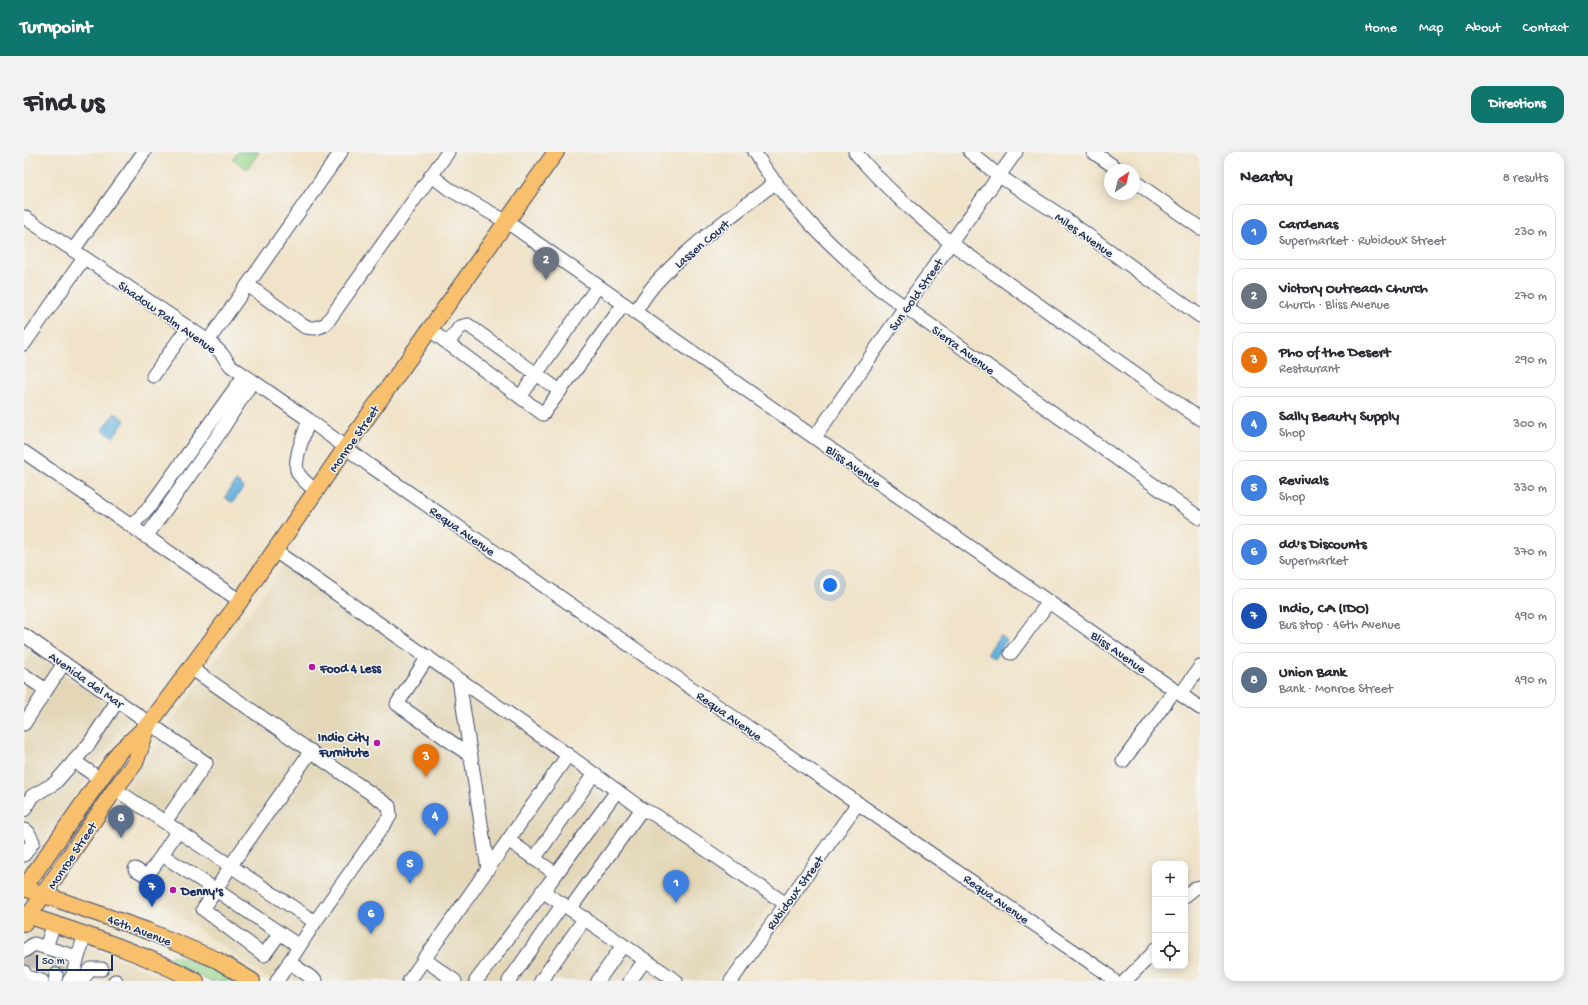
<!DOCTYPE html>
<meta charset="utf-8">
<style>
:root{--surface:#fff;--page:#f2f2f3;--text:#2b2b33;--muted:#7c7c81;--line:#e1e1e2;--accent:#0f766e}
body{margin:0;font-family:"Gochi Hand",sans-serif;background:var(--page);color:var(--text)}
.controls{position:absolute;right:12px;bottom:12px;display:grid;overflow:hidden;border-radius:8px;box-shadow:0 2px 10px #0003}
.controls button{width:36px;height:36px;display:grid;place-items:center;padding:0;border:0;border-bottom:1px solid var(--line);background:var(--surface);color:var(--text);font:20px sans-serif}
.compass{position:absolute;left:1080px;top:12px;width:36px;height:36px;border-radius:50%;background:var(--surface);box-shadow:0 2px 10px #0003;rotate:35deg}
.scale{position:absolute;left:12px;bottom:10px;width:77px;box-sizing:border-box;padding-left:4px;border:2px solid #1b2f5e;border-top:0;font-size:11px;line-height:14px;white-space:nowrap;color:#1b2f5e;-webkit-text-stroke:3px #f6f6f2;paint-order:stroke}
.you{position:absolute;left:806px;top:433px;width:14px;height:14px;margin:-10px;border:3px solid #fff;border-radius:50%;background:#1a73e8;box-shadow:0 0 0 6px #1a73e833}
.badge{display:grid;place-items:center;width:26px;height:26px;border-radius:50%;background:var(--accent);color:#fff;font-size:13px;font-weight:700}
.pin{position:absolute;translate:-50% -33px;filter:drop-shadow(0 1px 2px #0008)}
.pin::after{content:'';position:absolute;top:21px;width:14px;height:12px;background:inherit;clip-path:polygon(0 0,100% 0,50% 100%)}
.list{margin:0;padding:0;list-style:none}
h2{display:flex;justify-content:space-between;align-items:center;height:52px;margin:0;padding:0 16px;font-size:17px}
h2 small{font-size:13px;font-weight:400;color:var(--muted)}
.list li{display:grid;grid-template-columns:26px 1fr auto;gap:12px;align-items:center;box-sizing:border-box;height:56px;margin:0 8px 8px;padding:0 8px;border:1px solid var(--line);border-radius:12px}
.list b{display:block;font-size:15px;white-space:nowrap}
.list p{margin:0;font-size:13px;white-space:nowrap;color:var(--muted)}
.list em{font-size:13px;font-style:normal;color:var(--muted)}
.icon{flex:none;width:22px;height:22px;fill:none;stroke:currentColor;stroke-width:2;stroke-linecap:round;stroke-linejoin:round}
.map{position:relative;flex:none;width:1176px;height:829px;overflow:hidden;border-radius:12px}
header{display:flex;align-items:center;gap:24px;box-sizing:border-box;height:56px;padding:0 20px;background:var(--accent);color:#fff}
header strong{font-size:19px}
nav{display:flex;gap:22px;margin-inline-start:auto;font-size:14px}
.intro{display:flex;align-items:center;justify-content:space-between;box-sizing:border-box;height:96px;padding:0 24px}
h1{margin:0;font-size:28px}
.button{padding:10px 18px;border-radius:12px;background:var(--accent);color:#fff;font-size:14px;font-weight:700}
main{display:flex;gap:24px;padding:0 24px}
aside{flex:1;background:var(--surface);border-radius:12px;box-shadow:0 2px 10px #0003}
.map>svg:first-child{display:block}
.built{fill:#e3d7b8}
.green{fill:#97d58a;stroke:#598274}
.water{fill:#63b1dc;stroke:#3f709d}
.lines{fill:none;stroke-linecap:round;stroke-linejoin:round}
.minor-tunnel{stroke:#c5bfb4;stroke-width:13;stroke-dasharray:13 6;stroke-linecap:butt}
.minor-casing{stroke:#3b4a6e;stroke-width:15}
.major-casing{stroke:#3b4a6e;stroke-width:18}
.minor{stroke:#fff;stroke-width:13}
.major{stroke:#f8bf6c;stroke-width:16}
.poi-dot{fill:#b5179e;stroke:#f6f6f2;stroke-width:1.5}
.labels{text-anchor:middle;stroke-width:3;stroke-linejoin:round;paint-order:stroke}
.street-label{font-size:13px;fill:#1b2f5e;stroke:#f6f6f2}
.poi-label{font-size:13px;font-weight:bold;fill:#1b2f5e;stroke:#f6f6f2;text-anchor:start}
</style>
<header>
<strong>Turnpoint</strong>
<nav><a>Home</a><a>Map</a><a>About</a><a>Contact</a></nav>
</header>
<div class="intro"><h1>Find us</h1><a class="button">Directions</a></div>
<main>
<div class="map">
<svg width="1176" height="829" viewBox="0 0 1176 829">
<rect width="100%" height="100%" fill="#f6f6f2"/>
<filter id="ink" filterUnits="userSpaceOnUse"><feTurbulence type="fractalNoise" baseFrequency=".025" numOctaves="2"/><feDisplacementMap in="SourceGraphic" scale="8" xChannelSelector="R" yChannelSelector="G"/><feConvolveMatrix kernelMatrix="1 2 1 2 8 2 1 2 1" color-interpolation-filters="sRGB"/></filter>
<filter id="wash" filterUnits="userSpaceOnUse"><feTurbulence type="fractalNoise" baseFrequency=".012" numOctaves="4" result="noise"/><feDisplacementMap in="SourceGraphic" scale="16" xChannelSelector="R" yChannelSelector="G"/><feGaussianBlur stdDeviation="0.9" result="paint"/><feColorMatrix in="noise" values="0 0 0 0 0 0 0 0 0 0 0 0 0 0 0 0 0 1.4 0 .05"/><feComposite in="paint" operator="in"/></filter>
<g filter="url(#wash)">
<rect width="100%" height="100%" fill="#f0e3c9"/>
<!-- built -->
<g class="built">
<polygon points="261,412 749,749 692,829 249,829 220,810 118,738 161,678 100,636"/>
<polygon points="7,501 104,567 24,683 8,710 0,711 0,512"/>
<polygon points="5,777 37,784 132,822 146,829 0,829 0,783"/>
</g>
<!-- green -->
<g class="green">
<polygon points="214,0 235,0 223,17 209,7"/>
<polygon points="148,803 180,811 210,829 186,829 145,809"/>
</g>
<!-- water -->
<g class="water">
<polygon points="91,261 101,268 89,285 79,278"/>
<polygon points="212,329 220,335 209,350 207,349 206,350 201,345"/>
<polygon points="976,483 983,488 970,507 963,502"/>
</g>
</g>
<g filter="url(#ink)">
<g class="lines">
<!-- minor-tunnel -->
<g class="minor-tunnel">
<polyline points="5,815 9,798"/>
<polyline points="32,823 37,806"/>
</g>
<defs>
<g id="minor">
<path d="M730,0C763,53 809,96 856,137L1176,366"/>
<path d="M831,0C859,34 893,63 927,91L1176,267"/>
<polyline points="946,0 975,24 1036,63 1176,164"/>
<polyline points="1069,0 1095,18"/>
<polyline points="407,23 425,37 483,70 1176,556"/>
<polyline points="1110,29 1176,76"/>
<polyline points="0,65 187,191 197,201 207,214 285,268 345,313 913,706 1082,821 1090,829"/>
<polyline points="49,98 120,0"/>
<path d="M224,133L281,175C290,177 294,176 302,172L424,0"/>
<path d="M611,160C617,151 623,141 631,132C666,93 710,62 752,30"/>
<polyline points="406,178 519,262 600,152"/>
<polyline points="184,189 317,0"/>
<polyline points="424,191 436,175 444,173 536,239"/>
<polyline points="0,192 60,106"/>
<polyline points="129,224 164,175"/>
<polyline points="496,245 574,134"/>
<path d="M285,268C281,280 268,310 274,321C278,328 286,334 292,339"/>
<polyline points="791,285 881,155 992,0"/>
<polyline points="0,300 216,449"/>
<polyline points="107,374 124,357 220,224"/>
<polyline points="122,385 195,282 228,230"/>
<polyline points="251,399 544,603"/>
<polyline points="0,483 182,611 141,670"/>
<polyline points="987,501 1025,450"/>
<polyline points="404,505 373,552 447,604"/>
<polyline points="167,516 365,654 366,664 291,770 253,829"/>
<polyline points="0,523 22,538"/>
<polyline points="435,528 464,717"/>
<polyline points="1157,542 1176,515"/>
<polyline points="0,572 40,511"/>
<polyline points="50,609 76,627"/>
<polyline points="1099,609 1151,538"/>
<polyline points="91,637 291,770"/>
<polyline points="618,657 631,663 762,752"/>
<polyline points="0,658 8,644 31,631 65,592 94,548"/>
<polyline points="0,678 4,680 9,690 0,703"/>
<polyline points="154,678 138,703 192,738 179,757 240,803 256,781"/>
<polyline points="510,707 570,622"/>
<polyline points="111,717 123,724 138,703"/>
<polyline points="532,722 593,639"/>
<polyline points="1161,744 1171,736 1176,735"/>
<polyline points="546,757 652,829"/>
<polyline points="275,794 192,738 207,713 287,599"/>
<polyline points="22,795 30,772"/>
<polyline points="0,799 10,792 53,805"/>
<polyline points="400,807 431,829"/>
<polyline points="265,810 292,829"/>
<polyline points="0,820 2,825 18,829"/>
<polyline points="31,829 32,823"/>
<polyline points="45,829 48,825 61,782"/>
<polyline points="57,829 67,817 78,817"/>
<polyline points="91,829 92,829"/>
<polyline points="385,829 544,603 618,657 546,757 518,739"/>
<polyline points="452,829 532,722 484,688"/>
<polyline points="485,829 539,752"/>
<polyline points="517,829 561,766"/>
<polyline points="574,829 599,793"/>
<polyline points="606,829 621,808"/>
<polyline points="707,829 834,651"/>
<polyline points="1101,829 1129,801 1131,797"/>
</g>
<g id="major">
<polyline points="0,736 95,600 126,571 216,449 322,295 532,0"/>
<polyline points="0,736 124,779 193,808 228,829"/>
<path d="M0,762C58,782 118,800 172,829"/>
<polyline points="0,771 91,637 111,611 124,575"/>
</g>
</defs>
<!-- minor casing -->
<use href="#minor" class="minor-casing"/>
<!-- major casing -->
<use href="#major" class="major-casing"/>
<!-- minor -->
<use href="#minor" class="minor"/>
<!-- major -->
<use href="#major" class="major"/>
</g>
</g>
<!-- markers -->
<g class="poi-dot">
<circle cx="288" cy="515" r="4"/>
<circle cx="353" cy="591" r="4"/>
<circle cx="149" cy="738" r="4"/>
</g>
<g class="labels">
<!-- street labels -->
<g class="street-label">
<text transform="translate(1061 82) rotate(35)" y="5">Miles Avenue</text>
<text transform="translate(677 91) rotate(-40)" y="5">Lassen Court</text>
<text transform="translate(891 142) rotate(-55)" y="5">Sun Gold Street</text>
<text transform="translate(144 164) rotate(35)" y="5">Shadow Palm Avenue</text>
<text transform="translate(940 197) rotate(36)" y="5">Sierra Avenue</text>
<text transform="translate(329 286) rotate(-55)" y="5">Monroe Street</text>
<text transform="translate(830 313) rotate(35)" y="5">Bliss Avenue</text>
<text transform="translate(439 378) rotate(35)" y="5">Requa Avenue</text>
<text transform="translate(1095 499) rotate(35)" y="5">Bliss Avenue</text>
<text transform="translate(63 527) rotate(35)" y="5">Avenida del Mar</text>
<text transform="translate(706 563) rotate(35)" y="5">Requa Avenue</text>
<text transform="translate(47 703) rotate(-56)" y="5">Monroe Street</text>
<text transform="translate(770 740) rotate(-54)" y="5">Rubidoux Street</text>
<text transform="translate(973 746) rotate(35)" y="5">Requa Avenue</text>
<text transform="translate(116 777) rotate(21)" y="5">46th Avenue</text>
</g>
<!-- poi labels -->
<g class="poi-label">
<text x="296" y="520">Food 4 Less</text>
<text x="345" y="589" text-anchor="end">Indio City<tspan x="345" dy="15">Furnitute</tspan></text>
<text x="157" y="743">Denny's</text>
</g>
</g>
</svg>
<div class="controls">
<button>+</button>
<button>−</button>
<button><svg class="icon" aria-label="locate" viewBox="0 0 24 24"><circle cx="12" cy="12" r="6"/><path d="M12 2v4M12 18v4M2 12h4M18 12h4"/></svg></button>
</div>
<svg class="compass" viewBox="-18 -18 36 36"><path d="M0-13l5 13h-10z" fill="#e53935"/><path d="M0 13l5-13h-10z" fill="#7c7c81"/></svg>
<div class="scale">50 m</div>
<div class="you"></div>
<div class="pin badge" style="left:652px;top:751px;background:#3f7fe0">1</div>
<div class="pin badge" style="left:522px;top:128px;background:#6b7280">2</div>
<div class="pin badge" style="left:402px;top:625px;background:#e8710a">3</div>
<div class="pin badge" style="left:411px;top:684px;background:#3f7fe0">4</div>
<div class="pin badge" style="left:386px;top:732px;background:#3f7fe0">5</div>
<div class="pin badge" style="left:347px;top:782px;background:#3f7fe0">6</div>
<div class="pin badge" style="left:128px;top:755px;background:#1a4fb4">7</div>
<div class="pin badge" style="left:97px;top:686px;background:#5c6f8a">8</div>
</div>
<aside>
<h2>Nearby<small>8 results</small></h2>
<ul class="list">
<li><span class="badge" style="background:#3f7fe0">1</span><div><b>Cardenas</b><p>Supermarket · Rubidoux Street</p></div><em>230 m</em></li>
<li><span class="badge" style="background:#6b7280">2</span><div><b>Victory Outreach Church</b><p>Church · Bliss Avenue</p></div><em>270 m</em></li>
<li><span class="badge" style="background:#e8710a">3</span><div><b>Pho of the Desert</b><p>Restaurant</p></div><em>290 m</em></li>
<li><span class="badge" style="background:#3f7fe0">4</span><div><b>Sally Beauty Supply</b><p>Shop</p></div><em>300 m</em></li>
<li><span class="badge" style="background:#3f7fe0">5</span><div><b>Revivals</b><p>Shop</p></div><em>330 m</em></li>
<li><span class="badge" style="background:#3f7fe0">6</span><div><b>dd's Discounts</b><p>Supermarket</p></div><em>370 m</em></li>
<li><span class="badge" style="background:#1a4fb4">7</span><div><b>Indio, CA (IDO)</b><p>Bus stop · 46th Avenue</p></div><em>490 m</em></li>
<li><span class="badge" style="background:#5c6f8a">8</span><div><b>Union Bank</b><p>Bank · Monroe Street</p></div><em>490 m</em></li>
</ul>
</aside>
</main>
